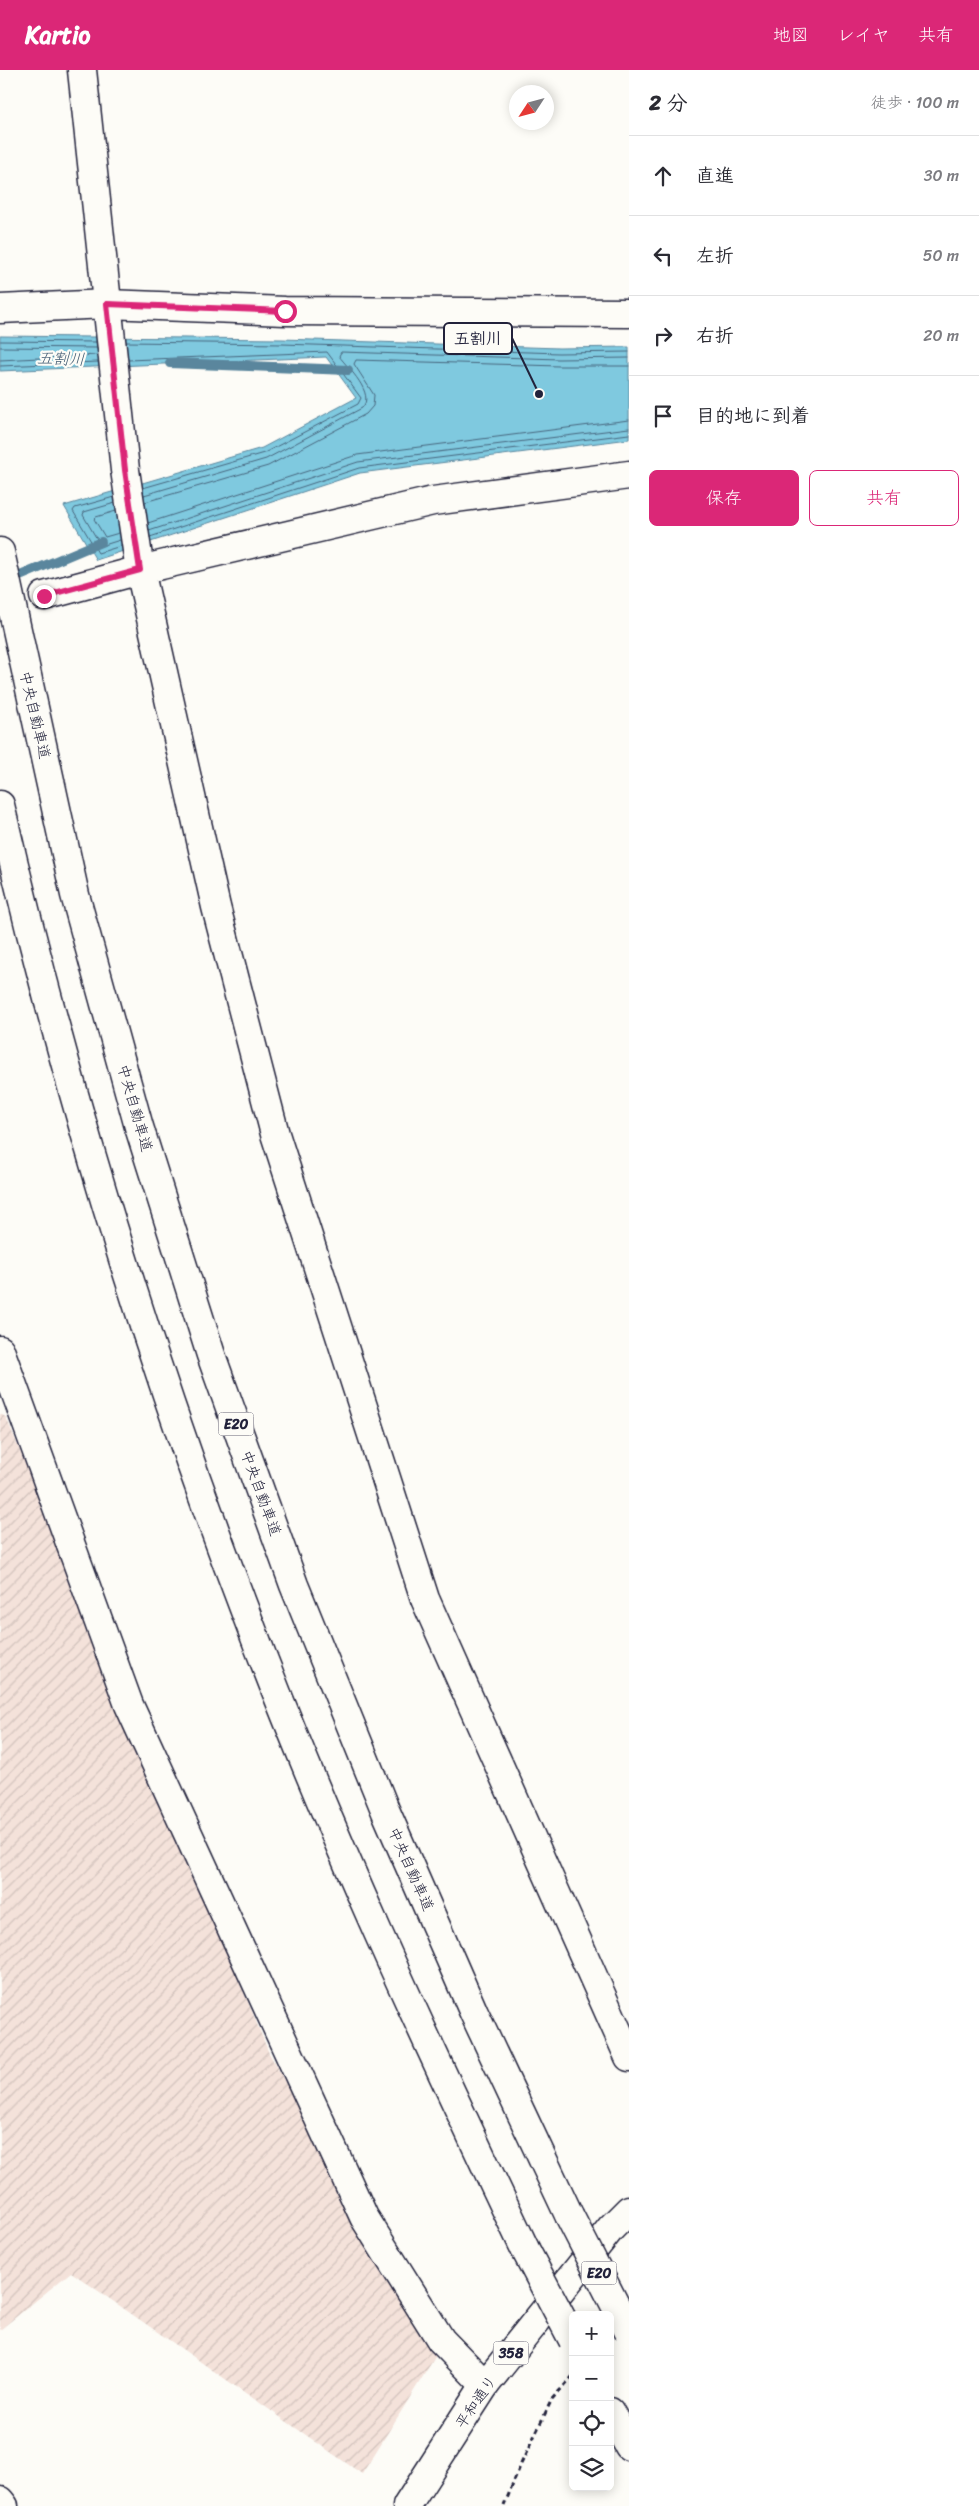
<!DOCTYPE html>
<html lang="ja">
<meta charset="utf-8">
<style>
:root{--surface:#fff;--page:#f7f7f7;--text:#2b2b33;--muted:#7c7c81;--line:#e1e1e2;--accent:#db2777}
body{margin:0;font-family:Sriracha,"Klee One",sans-serif;background:var(--page);color:var(--text)}
.controls{position:absolute;right:15px;bottom:15px;display:grid;overflow:hidden;border-radius:8px;box-shadow:0 2px 12px #0003}
.controls button{width:45px;height:45px;display:grid;place-items:center;padding:0;border:0;border-bottom:1px solid var(--line);background:var(--surface);color:var(--text);font:25px sans-serif}
.compass{position:absolute;left:509px;top:15px;width:45px;height:45px;border-radius:50%;background:var(--surface);box-shadow:0 2px 12px #0003;rotate:234deg}
.stop{position:absolute;width:15px;height:15px;margin:-11px;border:4px solid #db2777;border-radius:50%;background:#fff}
.stop.end{background:#db2777;border-color:#fff;box-shadow:0 1px 5px #0008}
.list{margin:0;padding:0;list-style:none}
h2{display:flex;justify-content:space-between;align-items:center;height:65px;margin:0;padding:0 20px;font-size:21px}
h2 small{font-size:16px;font-weight:400;color:var(--muted)}
.list li{display:grid;grid-template-columns:32px 1fr auto;gap:15px;align-items:center;box-sizing:border-box;height:80px;padding:0 20px;border-top:1px solid var(--line)}
.list b{display:block;font-size:19px;white-space:nowrap}
.list em{font-size:16px;font-style:normal;color:var(--muted)}
.actions{display:flex;gap:10px;padding:15px 20px}
.actions a{flex:1;padding:11px 0;border:1px solid var(--accent);border-radius:8px;text-align:center;font-size:18px;color:var(--accent)}
.actions .main{background:var(--accent);color:#fff}
.icon{flex:none;width:28px;height:28px;fill:none;stroke:currentColor;stroke-width:2;stroke-linecap:round;stroke-linejoin:round}
.map{position:relative;flex:none;width:629px;height:2436px;overflow:hidden}
header{display:flex;align-items:center;gap:30px;box-sizing:border-box;height:70px;padding:0 25px;background:var(--accent);color:#fff}
header strong{font-size:24px}
nav{display:flex;gap:28px;margin-inline-start:auto;font-size:18px}
main{display:flex}
aside{flex:1;background:var(--surface)}
.map>svg:first-child{display:block}
.industrial{fill:url(#industrial-furrows)}
.water{fill:#7fc9df;stroke:#5a869d}
.lines{fill:none;stroke-linecap:round;stroke-linejoin:round}
.shore{stroke:#47657d;stroke-width:1}
.stream{stroke:#5a869d;stroke-width:10}
.minor-casing{stroke:#22223b;stroke-width:31}
.trunk-casing{stroke:#22223b;stroke-width:31}
.motorway-casing{stroke:#22223b;stroke-width:31}
.path{stroke:#22223b;stroke-width:3;stroke-dasharray:5 4;stroke-linecap:butt}
.minor{stroke:#fdfcf7;stroke-width:28}
.trunk{stroke:#fdfcf7;stroke-width:28}
.motorway{stroke:#fdfcf7;stroke-width:28}
.motorway-bridge-casing{stroke:#22223b;stroke-width:31;stroke-linecap:butt}
.motorway-bridge{stroke:#fdfcf7;stroke-width:28}
.route{stroke:#db2777;stroke-width:6}
.labels{text-anchor:middle;stroke-width:4.5;stroke-linejoin:round;paint-order:stroke}
.shield{fill:#fdfcf7;stroke:#646373;stroke-width:1}
.shield-label{font-size:14px;font-weight:bold;fill:#22223b}
.street-label{font-size:15px;fill:#22223b;stroke:#fdfcf7}
.water-label{font-size:16px;font-style:italic;fill:#435c74;stroke:#fdfcf7}
.leader{fill:none;stroke:#22223b;stroke-width:2}
.callout-dot{fill:#22223b;stroke:#fdfcf7;stroke-width:2}
.callout{fill:#fdfcf7;stroke:#22223b;stroke-width:2}
.callout-label{font-size:16px;text-anchor:middle;font-weight:bold;fill:#22223b}
</style>
<header>
<strong>Kartio</strong>
<nav><a>地図</a><a>レイヤ</a><a>共有</a></nav>
</header>
<main>
<div class="map">
<svg width="629" height="2436" viewBox="0 0 629 2436">
<defs>
<pattern id="industrial-furrows" width="10" height="10" patternUnits="userSpaceOnUse" patternTransform="scale(1.25)"><rect width="10" height="10" fill="#f4e2da"/><path d="M-1 1l2-2M0 10L10 0M9 11l2-2" fill="none" stroke="#d1c2bc"/></pattern>
</defs>
<rect width="100%" height="100%" fill="#fdfcf7"/>
<filter id="ink" filterUnits="userSpaceOnUse"><feTurbulence type="fractalNoise" baseFrequency=".02" numOctaves="2"/><feDisplacementMap in="SourceGraphic" scale="10" xChannelSelector="R" yChannelSelector="G"/><feConvolveMatrix kernelMatrix="1 2 1 2 8 2 1 2 1" color-interpolation-filters="sRGB"/></filter>
<g filter="url(#ink)">
<!-- industrial -->
<polygon class="industrial" points="0,1344 6,1347 269,1983 437,2284 362,2404 71,2202 0,2260"/>
<!-- water -->
<polygon class="water" points="0,266 282,269 559,278 629,277 629,369 360,403 96,490 64,436 262,378 356,328 326,287 0,301"/>
<g class="lines">
<!-- shore -->
<g class="shore">
<polyline points="0,271 96,272"/>
<polyline points="126,272 282,274 559,283 629,282"/>
<polyline points="0,277 97,278"/>
<polyline points="0,290 98,285"/>
<polyline points="128,290 327,282 361,328 358,334 264,383 143,418"/>
<polyline points="0,296 98,292"/>
<path d="M144,425L266,389L362,338C376,324 348,298 339,286L341,282L559,289L629,288"/>
<polyline points="114,427 75,438 73,441 98,483 121,476"/>
<polyline points="145,432 268,396 366,344 373,336 374,325 354,294 356,290 559,296 629,296"/>
<polyline points="115,433 84,442 83,445 101,476 120,470"/>
<polyline points="116,441 96,447 94,449 105,467 119,463"/>
<polyline points="148,453 357,385 629,350"/>
<polyline points="149,461 358,392 629,358"/>
<polyline points="150,467 359,398 629,364"/>
</g>
<!-- stream -->
<g class="stream">
<polyline points="170,293 348,300"/>
<polyline points="8,511 101,472"/>
</g>
<defs>
<g id="minor">
<polyline points="82,0 125,400 140,500 216,837 275,1064 425,1529 629,1987"/>
<polyline points="0,239 107,234 285,241 629,243"/>
<polyline points="44,526 140,500 433,431 629,405"/>
<polyline points="0,1280 129,1635 364,2147 441,2270 485,2315"/>
<polyline points="0,2431 4,2436"/>
</g>
<polyline id="trunk" points="407,2436 485,2315 611,2158 629,2140"/>
<g id="motorway">
<polyline points="0,482 75,825 139,1057 211,1285 294,1515 386,1742 474,1943 569,2145"/>
<path d="M0,735C63,1009 145,1279 245,1541C327,1759 425,1969 525,2179"/>
<polyline points="610,2342 629,2376"/>
</g>
</defs>
<!-- minor casing -->
<use href="#minor" class="minor-casing"/>
<!-- trunk casing -->
<use href="#trunk" class="trunk-casing"/>
<!-- motorway casing -->
<use href="#motorway" class="motorway-casing"/>
<!-- path -->
<polyline class="path" points="504,2436 521,2394 552,2329 573,2306"/>
<!-- minor -->
<use href="#minor" class="minor"/>
<!-- trunk -->
<use href="#trunk" class="trunk"/>
<!-- motorway -->
<use href="#motorway" class="motorway"/>
<defs>
<g id="motorway-bridge">
<polyline points="569,2145 629,2262"/>
<polyline points="525,2179 573,2270"/>
</g>
</defs>
<!-- motorway-bridge casing -->
<use href="#motorway-bridge" class="motorway-bridge-casing"/>
<!-- motorway-bridge -->
<use href="#motorway-bridge" class="motorway-bridge"/>
</g>
</g>
<g class="lines" filter="url(#ink)">
<!-- route -->
<polyline class="route" points="44,526 140,500 125,400 107,234 285,241"/>
</g>
<g class="labels">
<!-- shield labels -->
<g class="shield">
<rect x="218.5" y="1342.5" width="35" height="23" rx="4"/>
<rect x="581.5" y="2191.5" width="35" height="23" rx="4"/>
<rect x="493.5" y="2271.5" width="35" height="23" rx="4"/>
</g>
<g class="shield-label">
<text x="236" y="1359">E20</text>
<text x="599" y="2208">E20</text>
<text x="511" y="2288">358</text>
</g>
<!-- street labels -->
<g class="street-label">
<text transform="translate(35 645) rotate(77)" y="5">中央自動車道</text>
<text transform="translate(135 1038) rotate(74)" y="5">中央自動車道</text>
<text transform="translate(261 1423) rotate(70)" y="5">中央自動車道</text>
<text transform="translate(411 1799) rotate(66)" y="5">中央自動車道</text>
<text transform="translate(476 2332) rotate(-56)" y="5">平和通り</text>
</g>
<!-- water labels -->
<g class="water-label">
<text transform="translate(61 288) rotate(2)" y="6">五割川</text>
</g>
</g>
<!-- callouts -->
<path class="leader" d="M539 324L512 268"/>
<circle class="callout-dot" cx="539" cy="324" r="5"/>
<rect class="callout" x="444" y="253" width="68" height="31" rx="5"/>
<g class="callout-label">
<text x="478" y="274">五割川</text>
</g>
</svg>
<div class="controls">
<button>+</button>
<button>−</button>
<button><svg class="icon" aria-label="locate" viewBox="0 0 24 24"><circle cx="12" cy="12" r="6"/><path d="M12 2v4M12 18v4M2 12h4M18 12h4"/></svg></button>
<button><svg class="icon" aria-label="layers" viewBox="0 0 24 24"><path d="M12 4l9 5-9 5-9-5zM3 14l9 5 9-5"/></svg></button>
</div>
<svg class="compass" viewBox="-18 -18 36 36"><path d="M0-13l5 13h-10z" fill="#e53935"/><path d="M0 13l5-13h-10z" fill="#7c7c81"/></svg>
<div class="stop" style="left:285px;top:241px"></div>
<div class="stop end" style="left:44px;top:526px"></div>
</div>
<aside>
<h2>2 分<small>徒歩 · 100 m</small></h2>
<ul class="list">
<li><svg class="icon" aria-label="ahead" viewBox="0 0 24 24"><path d="M12 20V5M6 11l6-6 6 6"/></svg><div><b>直進</b></div><em>30 m</em></li>
<li><svg class="icon" aria-label="left" viewBox="0 0 24 24"><path d="M17 20v-9H6M10 6l-5 5 5 5"/></svg><div><b>左折</b></div><em>50 m</em></li>
<li><svg class="icon" aria-label="right" viewBox="0 0 24 24"><path d="M7 20v-9h11M14 6l5 5-5 5"/></svg><div><b>右折</b></div><em>20 m</em></li>
<li><svg class="icon" aria-label="arrive" viewBox="0 0 24 24"><path d="M6 21V4h12l-3 4 3 4H6"/></svg><div><b>目的地に到着</b></div></li>
</ul>
<div class="actions"><a class="main">保存</a><a>共有</a></div>
</aside>
</main>
